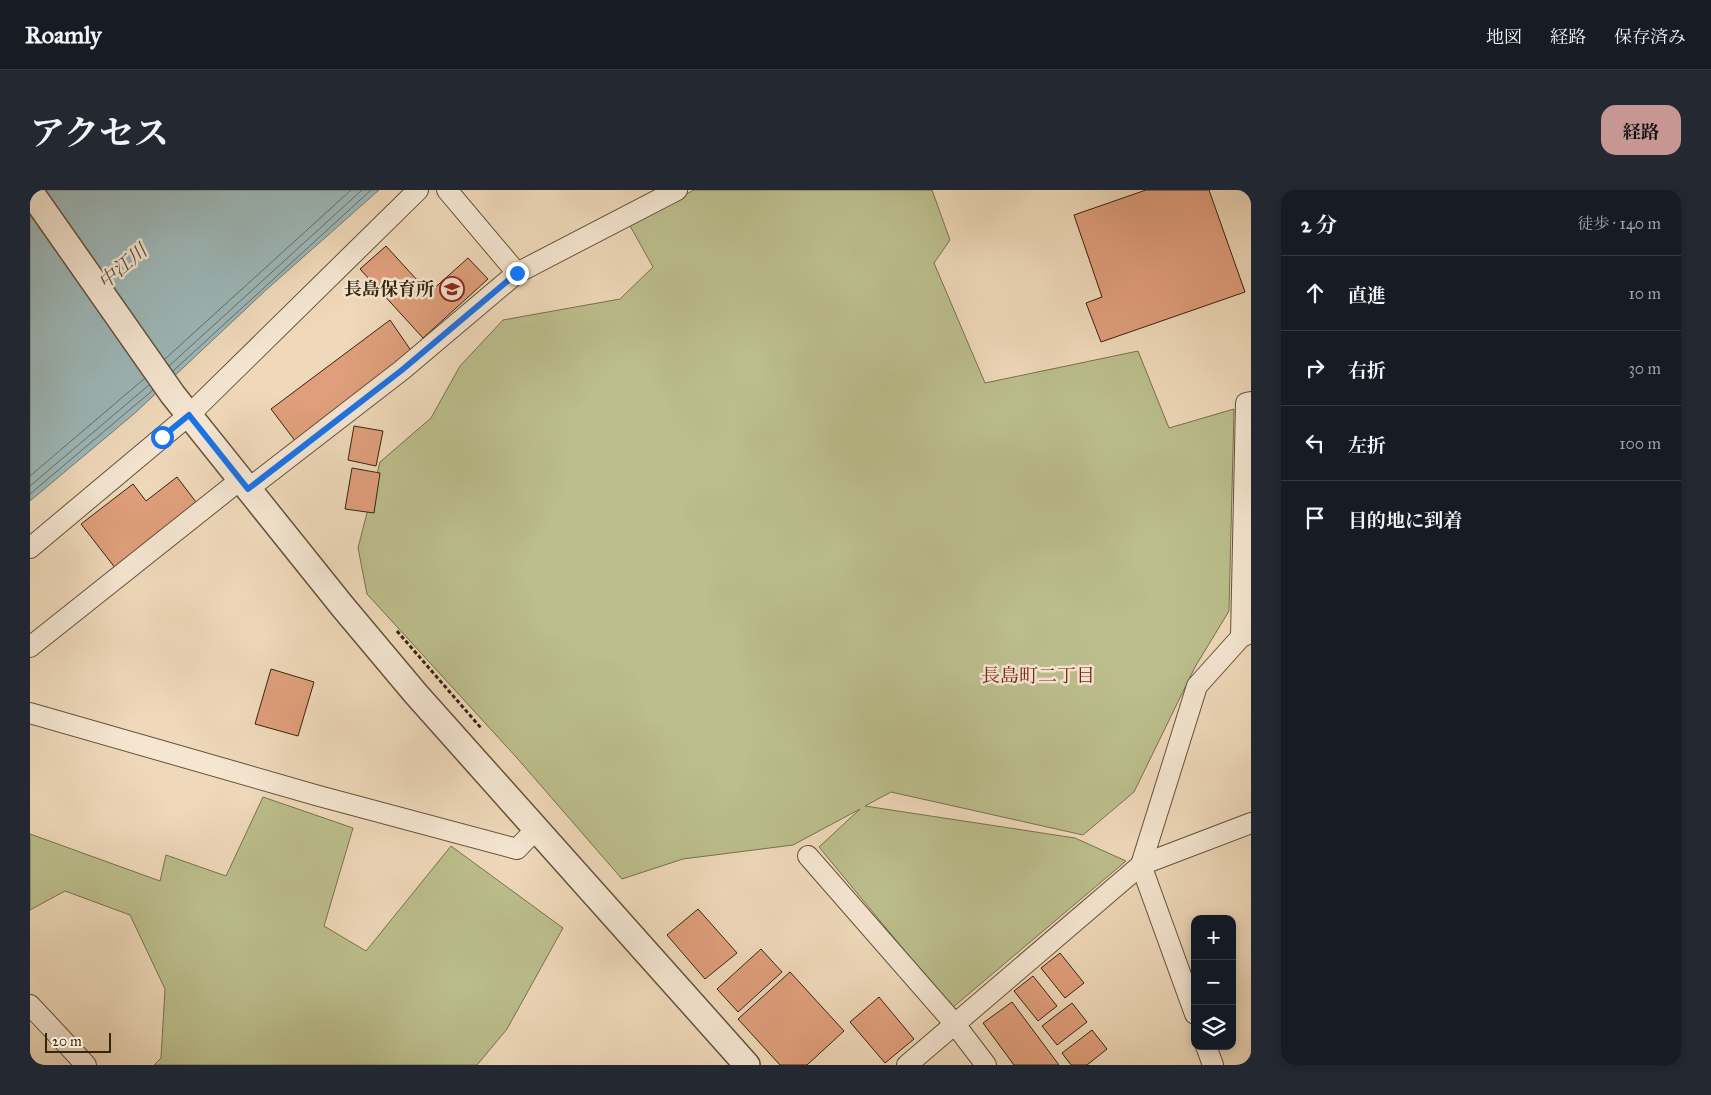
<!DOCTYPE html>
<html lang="ja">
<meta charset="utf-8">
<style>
:root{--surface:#171b24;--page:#242831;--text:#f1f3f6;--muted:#9ea1a6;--line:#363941;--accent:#c59692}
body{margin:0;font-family:"IM FELL Great Primer","Noto Serif JP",serif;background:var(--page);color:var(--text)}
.controls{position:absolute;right:15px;bottom:15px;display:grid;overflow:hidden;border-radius:10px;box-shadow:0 2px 12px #0003}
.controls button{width:45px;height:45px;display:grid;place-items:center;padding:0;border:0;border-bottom:1px solid var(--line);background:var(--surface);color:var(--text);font:25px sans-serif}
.scale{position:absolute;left:15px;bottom:12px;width:66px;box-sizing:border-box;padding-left:5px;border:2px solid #35250f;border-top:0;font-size:14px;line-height:18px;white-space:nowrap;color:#35250f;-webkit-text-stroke:4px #f5e6d2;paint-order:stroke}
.stop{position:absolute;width:15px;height:15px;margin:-11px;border:4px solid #1a73e8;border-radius:50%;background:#fff}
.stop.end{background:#1a73e8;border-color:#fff;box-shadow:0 1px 5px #0008}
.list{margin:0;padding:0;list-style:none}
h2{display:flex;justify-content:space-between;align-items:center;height:65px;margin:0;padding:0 20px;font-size:21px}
h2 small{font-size:16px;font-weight:400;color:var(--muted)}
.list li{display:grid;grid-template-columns:32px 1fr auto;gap:15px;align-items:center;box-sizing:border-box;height:75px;padding:0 20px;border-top:1px solid var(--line)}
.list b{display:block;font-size:19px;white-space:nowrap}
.list em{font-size:16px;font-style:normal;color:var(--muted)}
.icon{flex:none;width:28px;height:28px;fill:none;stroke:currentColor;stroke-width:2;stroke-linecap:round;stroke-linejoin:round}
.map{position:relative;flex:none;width:1221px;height:875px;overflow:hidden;border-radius:15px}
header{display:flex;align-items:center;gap:30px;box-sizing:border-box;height:70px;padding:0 25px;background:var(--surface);border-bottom:1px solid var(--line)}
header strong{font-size:24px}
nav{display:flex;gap:28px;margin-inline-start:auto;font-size:18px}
.intro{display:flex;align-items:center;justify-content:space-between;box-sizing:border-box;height:120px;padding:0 30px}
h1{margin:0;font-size:35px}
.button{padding:12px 22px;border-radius:15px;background:var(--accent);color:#111;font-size:18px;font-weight:700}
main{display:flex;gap:30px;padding:0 30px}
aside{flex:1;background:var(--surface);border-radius:15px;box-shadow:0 2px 12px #0003}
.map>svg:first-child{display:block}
.green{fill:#bcbe8d;stroke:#78724e}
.water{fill:#9db8b9;stroke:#737d75}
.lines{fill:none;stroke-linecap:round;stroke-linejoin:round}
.shore{stroke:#696e64;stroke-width:1}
.building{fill:#e09f7c;stroke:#35250f}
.minor-casing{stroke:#64523a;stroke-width:22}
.tertiary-casing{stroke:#64523a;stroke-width:28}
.path{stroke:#35250f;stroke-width:3;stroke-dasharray:4 2.5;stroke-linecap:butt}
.minor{stroke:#f5e6d2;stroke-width:20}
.tertiary{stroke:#f5e6d2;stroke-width:25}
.route{stroke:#1a73e8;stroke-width:6}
.labels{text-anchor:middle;stroke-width:5;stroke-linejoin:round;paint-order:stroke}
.poi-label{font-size:18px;font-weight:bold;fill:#35250f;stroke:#f5e6d2;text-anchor:end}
.water-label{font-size:19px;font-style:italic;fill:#545142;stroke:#f5e6d2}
.neighbourhood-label{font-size:19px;fill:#7a1f14;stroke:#f5e6d2}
</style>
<header>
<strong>Roamly</strong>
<nav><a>地図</a><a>経路</a><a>保存済み</a></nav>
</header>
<div class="intro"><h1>アクセス</h1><a class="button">経路</a></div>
<main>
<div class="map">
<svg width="1221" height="875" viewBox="0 0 1221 875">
<rect width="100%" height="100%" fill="#efd9ba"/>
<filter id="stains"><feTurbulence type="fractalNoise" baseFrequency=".004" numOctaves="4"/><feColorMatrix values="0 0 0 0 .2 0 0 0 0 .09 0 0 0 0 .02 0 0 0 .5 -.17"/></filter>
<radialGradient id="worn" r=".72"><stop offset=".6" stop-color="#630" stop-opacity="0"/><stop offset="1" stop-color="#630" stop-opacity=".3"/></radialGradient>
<!-- green -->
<g class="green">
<polygon points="664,0 902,0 920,50 904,73 955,193 1108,161 1139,238 1204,219 1199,421 1165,477 1104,602 1053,645 861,602 835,616 1045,648 1096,671 922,818 789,657 830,619 763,655 653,669 592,689 487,568 337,404 328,358 350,272 401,228 430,176 473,130 590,109 623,77 599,34"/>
<polygon points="233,607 323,638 294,736 336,761 421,656 533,738 477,839 447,875 124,875 131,868 135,799 100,725 35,701 0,720 0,644 130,691 136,665 196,686"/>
</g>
<!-- water -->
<polygon class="water" points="13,0 349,0 236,100 105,223 0,311 0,12"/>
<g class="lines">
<!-- shore -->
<g class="shore">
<polyline points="135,169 321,0"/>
<polyline points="139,176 332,0"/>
<polyline points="143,181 341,0"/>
<polyline points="0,286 115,188"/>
<polyline points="0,296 119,195"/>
<polyline points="0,304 123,200"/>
</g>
</g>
<!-- building -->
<g class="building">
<polygon points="1116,0 1179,0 1215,102 1071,152 1056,113 1072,107 1044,25"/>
<polygon points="356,56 399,103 438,68 458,89 393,148 330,79"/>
<polygon points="360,130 382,162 266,252 241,219"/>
<polygon points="324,236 353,241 346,276 318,270"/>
<polygon points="322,278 350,283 344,323 315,319"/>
<polygon points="147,287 169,316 86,379 51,334 103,294 116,311"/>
<polygon points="241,479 284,492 268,546 225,534"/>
<polygon points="668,719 707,763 675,789 637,745"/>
<polygon points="731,759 752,782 708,822 687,799"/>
<polygon points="1030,763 1054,793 1035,808 1011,778"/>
<polygon points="760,782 814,841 777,875 750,875 708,829"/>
<polygon points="1003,786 1027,816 1008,831 984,801"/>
<polygon points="849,807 884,849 855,873 820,832"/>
<polygon points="982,812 1029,875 984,875 953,833"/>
<polygon points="1042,813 1057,832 1027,855 1012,836"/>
<polygon points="1062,840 1077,859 1057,875 1041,875 1032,863"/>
</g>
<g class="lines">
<defs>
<g id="minor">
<polyline points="417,0 487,83"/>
<polyline points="218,299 372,180 487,83 647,0"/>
<polyline points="0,358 159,225 388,0"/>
<polyline points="1211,447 1216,213 1221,212"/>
<polyline points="0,457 210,290"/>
<polyline points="0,523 289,606 487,659 506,639"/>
<polyline points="778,666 924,833 956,875"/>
<polyline points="0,815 56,875"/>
<polyline points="1165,824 1111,675 1167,496 1211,447 1221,443"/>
<polyline points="1176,856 1183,875"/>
<polyline points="877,875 1111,675 1221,633"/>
</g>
<polyline id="tertiary" points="0,1 143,205 313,417 386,504 717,875"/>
</defs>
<!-- minor casing -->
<use href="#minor" class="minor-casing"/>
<!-- tertiary casing -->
<use href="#tertiary" class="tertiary-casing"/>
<!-- path -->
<polyline class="path" points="367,441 451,538"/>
<!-- minor -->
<use href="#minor" class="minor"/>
<!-- tertiary -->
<use href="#tertiary" class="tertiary"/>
</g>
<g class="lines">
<!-- route -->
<polyline class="route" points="132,247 159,225 218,299 372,180 487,83"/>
</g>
<!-- icons -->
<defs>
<symbol id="school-ring" viewBox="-11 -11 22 22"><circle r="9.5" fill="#f5e6d2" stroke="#8f2418" stroke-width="1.5"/><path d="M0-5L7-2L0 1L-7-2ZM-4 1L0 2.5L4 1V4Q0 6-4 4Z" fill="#8f2418"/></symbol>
</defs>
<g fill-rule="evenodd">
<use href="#school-ring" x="408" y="85" width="28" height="28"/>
</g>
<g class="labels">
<!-- poi labels -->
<g class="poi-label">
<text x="404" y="105">長島保育所</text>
</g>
<!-- water labels -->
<g class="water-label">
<text transform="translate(92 76) rotate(-40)" y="7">中江川</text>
</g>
<!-- neighbourhood labels -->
<g class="neighbourhood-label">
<text x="1008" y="492">長島町二丁目</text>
</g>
</g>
<rect width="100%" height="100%" filter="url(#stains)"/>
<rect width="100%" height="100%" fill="url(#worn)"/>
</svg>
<div class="controls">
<button>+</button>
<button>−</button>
<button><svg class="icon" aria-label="layers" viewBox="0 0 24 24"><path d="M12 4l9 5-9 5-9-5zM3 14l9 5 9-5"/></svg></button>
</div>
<div class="scale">20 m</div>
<div class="stop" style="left:132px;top:247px"></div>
<div class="stop end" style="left:487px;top:83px"></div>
</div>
<aside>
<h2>2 分<small>徒歩 · 140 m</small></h2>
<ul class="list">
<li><svg class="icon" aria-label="ahead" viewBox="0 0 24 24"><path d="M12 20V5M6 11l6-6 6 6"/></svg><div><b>直進</b></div><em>10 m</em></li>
<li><svg class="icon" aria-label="right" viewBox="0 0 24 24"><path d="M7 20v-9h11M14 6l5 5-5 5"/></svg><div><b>右折</b></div><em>30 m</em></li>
<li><svg class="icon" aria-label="left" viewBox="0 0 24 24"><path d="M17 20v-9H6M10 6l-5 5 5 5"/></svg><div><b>左折</b></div><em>100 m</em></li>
<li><svg class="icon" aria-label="arrive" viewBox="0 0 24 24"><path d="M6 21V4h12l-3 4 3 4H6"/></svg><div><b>目的地に到着</b></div></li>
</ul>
</aside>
</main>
